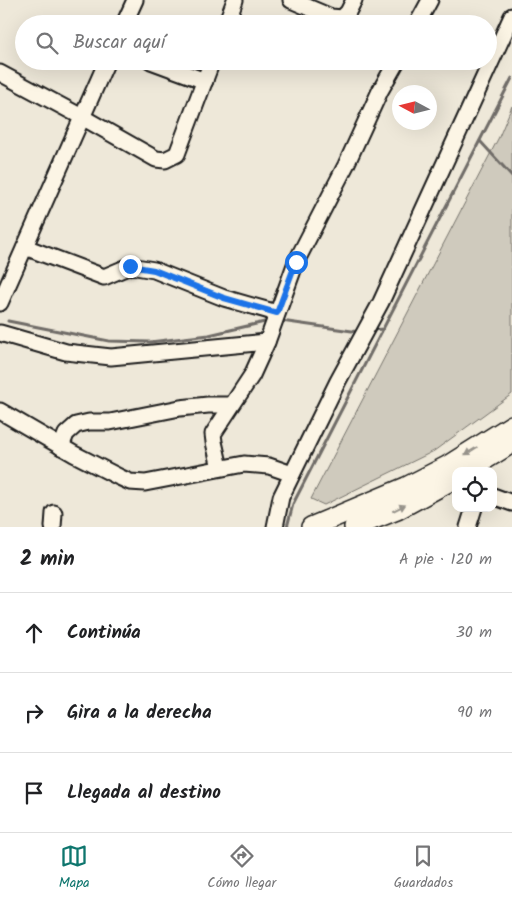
<!DOCTYPE html>
<html lang="es">
<meta charset="utf-8">
<style>
:root{--surface:#fff;--page:#f2f2f2;--text:#202124;--muted:#757577;--line:#e0e0e0;--accent:#0f766e}
body{margin:0;font-family:Kalam,sans-serif;background:var(--page);color:var(--text)}
.controls{position:absolute;right:15px;bottom:15px;display:grid;overflow:hidden;border-radius:10px;box-shadow:0 5px 20px #0002}
.controls button{width:45px;height:45px;display:grid;place-items:center;padding:0;border:0;border-bottom:1px solid var(--line);background:var(--surface);color:var(--text);font:25px sans-serif}
.compass{position:absolute;left:392px;top:85px;width:45px;height:45px;border-radius:50%;background:var(--surface);box-shadow:0 5px 20px #0002;rotate:277deg}
.stop{position:absolute;width:15px;height:15px;margin:-11px;border:4px solid #1a73e8;border-radius:50%;background:#fff}
.stop.end{background:#1a73e8;border-color:#fff;box-shadow:0 1px 5px #0008}
.list{margin:0;padding:0;list-style:none}
h2{display:flex;justify-content:space-between;align-items:center;height:65px;margin:0;padding:0 20px;font-size:21px}
h2 small{font-size:16px;font-weight:400;color:var(--muted)}
.list li{display:grid;grid-template-columns:32px 1fr auto;gap:15px;align-items:center;box-sizing:border-box;height:80px;padding:0 20px;border-top:1px solid var(--line)}
.list b{display:block;font-size:19px;white-space:nowrap}
.list em{font-size:16px;font-style:normal;color:var(--muted)}
.icon{flex:none;width:28px;height:28px;fill:none;stroke:currentColor;stroke-width:2;stroke-linecap:round;stroke-linejoin:round}
.map{position:relative;flex:none;width:512px;height:527px;overflow:hidden}
.search{position:absolute;background:var(--surface);box-shadow:0 5px 20px #0002;left:15px;right:15px;top:15px;height:55px;display:flex;align-items:center;gap:12px;box-sizing:border-box;padding:0 18px;border-radius:28px;color:var(--muted);font-size:19px}
.sheet{height:305px;background:var(--surface)}
nav{display:flex;justify-content:space-around;align-items:center;box-sizing:border-box;height:70px;border-top:1px solid var(--line);background:var(--surface);font-size:14px;color:var(--muted)}
nav a{display:grid;justify-items:center;gap:2px}
nav .on{color:var(--accent)}
.map>svg:first-child{display:block}
.green{fill:#cfcabd;stroke:#76736c}
.lines{fill:none;stroke-linecap:round;stroke-linejoin:round}
.stream{stroke:#6f6c67;stroke-width:3}
.minor-casing{stroke:#1c1c1c;stroke-width:19}
.major-casing{stroke:#1c1c1c;stroke-width:22}
.minor{stroke:#fcf5e5;stroke-width:15}
.major{stroke:#fcf5e5;stroke-width:19}
.oneway{fill:#97938b}
.route{stroke:#1a73e8;stroke-width:6}
</style>
<div class="map">
<svg width="512" height="527" viewBox="0 0 512 527">
<rect width="100%" height="100%" fill="#eee8d9"/>
<filter id="ink" filterUnits="userSpaceOnUse"><feTurbulence type="fractalNoise" baseFrequency=".02" numOctaves="2"/><feDisplacementMap in="SourceGraphic" scale="10" xChannelSelector="R" yChannelSelector="G"/><feConvolveMatrix kernelMatrix="1 2 1 2 8 2 1 2 1" color-interpolation-filters="sRGB"/></filter>
<g filter="url(#ink)">
<!-- green -->
<polygon class="green" points="512,106 512,394 434,451 324,505 311,499 499,137"/>
<g class="lines">
<!-- stream -->
<g class="stream">
<polyline points="480,141 512,176"/>
<polyline points="8,321 109,341 150,342 209,335 269,321"/>
<polyline points="281,321 359,332"/>
<polyline points="372,330 383,329"/>
<polyline points="287,527 293,504 512,78"/>
</g>
<defs>
<g id="minor">
<polyline points="291,0 331,17 342,18 348,12 354,0"/>
<polyline points="124,24 135,0"/>
<polyline points="226,24 235,0"/>
<polyline points="417,24 430,0"/>
<polyline points="151,61 205,81"/>
<polyline points="0,73 82,117 156,159 165,160 177,154 212,61"/>
<polyline points="25,247 104,277 130,266 154,270 224,298 277,313"/>
<polyline points="0,303 107,61"/>
<polyline points="0,333 66,352 111,357 267,342"/>
<polyline points="0,411 74,454 119,477 130,482 145,483 244,464 269,466 292,474"/>
<polyline points="61,447 66,434 76,425 89,422 110,422 180,408 208,405 231,405"/>
<polyline points="220,468 214,442 213,434 252,375 267,342 296,262 346,165 380,91 397,61"/>
<polyline points="493,496 512,503"/>
<polyline points="53,527 54,513"/>
<polyline points="275,527 281,497 338,381 381,302 512,16"/>
<polyline points="468,527 474,508"/>
</g>
<g id="major">
<polyline points="467,471 512,443"/>
<polyline points="311,527 406,487 447,466 512,425"/>
<polyline points="354,527 397,510 456,478"/>
</g>
</defs>
<!-- minor casing -->
<use href="#minor" class="minor-casing"/>
<!-- major casing -->
<use href="#major" class="major-casing"/>
<!-- minor -->
<use href="#minor" class="minor"/>
<!-- major -->
<use href="#major" class="major"/>
</g>
<!-- one-way arrows -->
<defs><path id="oneway-solid" d="M-6-.8H1V-3.2L6.5 0L1 3.2V.8H-6Z" transform="scale(1.25)"/></defs>
<g class="oneway">
<use href="#oneway-solid" transform="translate(471 451) rotate(148)"/>
<use href="#oneway-solid" transform="translate(399 508) rotate(-26)"/>
</g>
</g>
<g class="lines" filter="url(#ink)">
<!-- route -->
<polyline class="route" points="130,266 154,270 224,298 277,313 296,262"/>
</g>
</svg>
<div class="controls">
<button><svg class="icon" aria-label="locate" viewBox="0 0 24 24"><circle cx="12" cy="12" r="6"/><path d="M12 2v4M12 18v4M2 12h4M18 12h4"/></svg></button>
</div>
<svg class="compass" viewBox="-18 -18 36 36"><path d="M0-13l5 13h-10z" fill="#e53935"/><path d="M0 13l5-13h-10z" fill="#757577"/></svg>
<div class="stop" style="left:296px;top:262px"></div>
<div class="stop end" style="left:130px;top:266px"></div>
<div class="search"><svg class="icon" aria-label="search" viewBox="0 0 24 24"><circle cx="10" cy="10" r="6"/><path d="M15 15l6 6"/></svg>Buscar aquí</div>
</div>
<section class="sheet">
<h2>2 min<small>A pie · 120 m</small></h2>
<ul class="list">
<li><svg class="icon" aria-label="ahead" viewBox="0 0 24 24"><path d="M12 20V5M6 11l6-6 6 6"/></svg><div><b>Continúa</b></div><em>30 m</em></li>
<li><svg class="icon" aria-label="right" viewBox="0 0 24 24"><path d="M7 20v-9h11M14 6l5 5-5 5"/></svg><div><b>Gira a la derecha</b></div><em>90 m</em></li>
<li><svg class="icon" aria-label="arrive" viewBox="0 0 24 24"><path d="M6 21V4h12l-3 4 3 4H6"/></svg><div><b>Llegada al destino</b></div></li>
</ul>
</section>
<nav>
<a class="on"><svg class="icon" aria-label="map" viewBox="0 0 24 24"><path d="M3 6l6-2 6 2 6-2v14l-6 2-6-2-6 2zM9 4v14M15 6v14"/></svg>Mapa</a>
<a><svg class="icon" aria-label="directions" viewBox="0 0 24 24"><path d="M12 3l9 9-9 9-9-9zM9 14v-3h6M13 9l2 2-2 2"/></svg>Cómo llegar</a>
<a><svg class="icon" aria-label="saved" viewBox="0 0 24 24"><path d="M7 4h10v16l-5-4-5 4z"/></svg>Guardados</a>
</nav>
